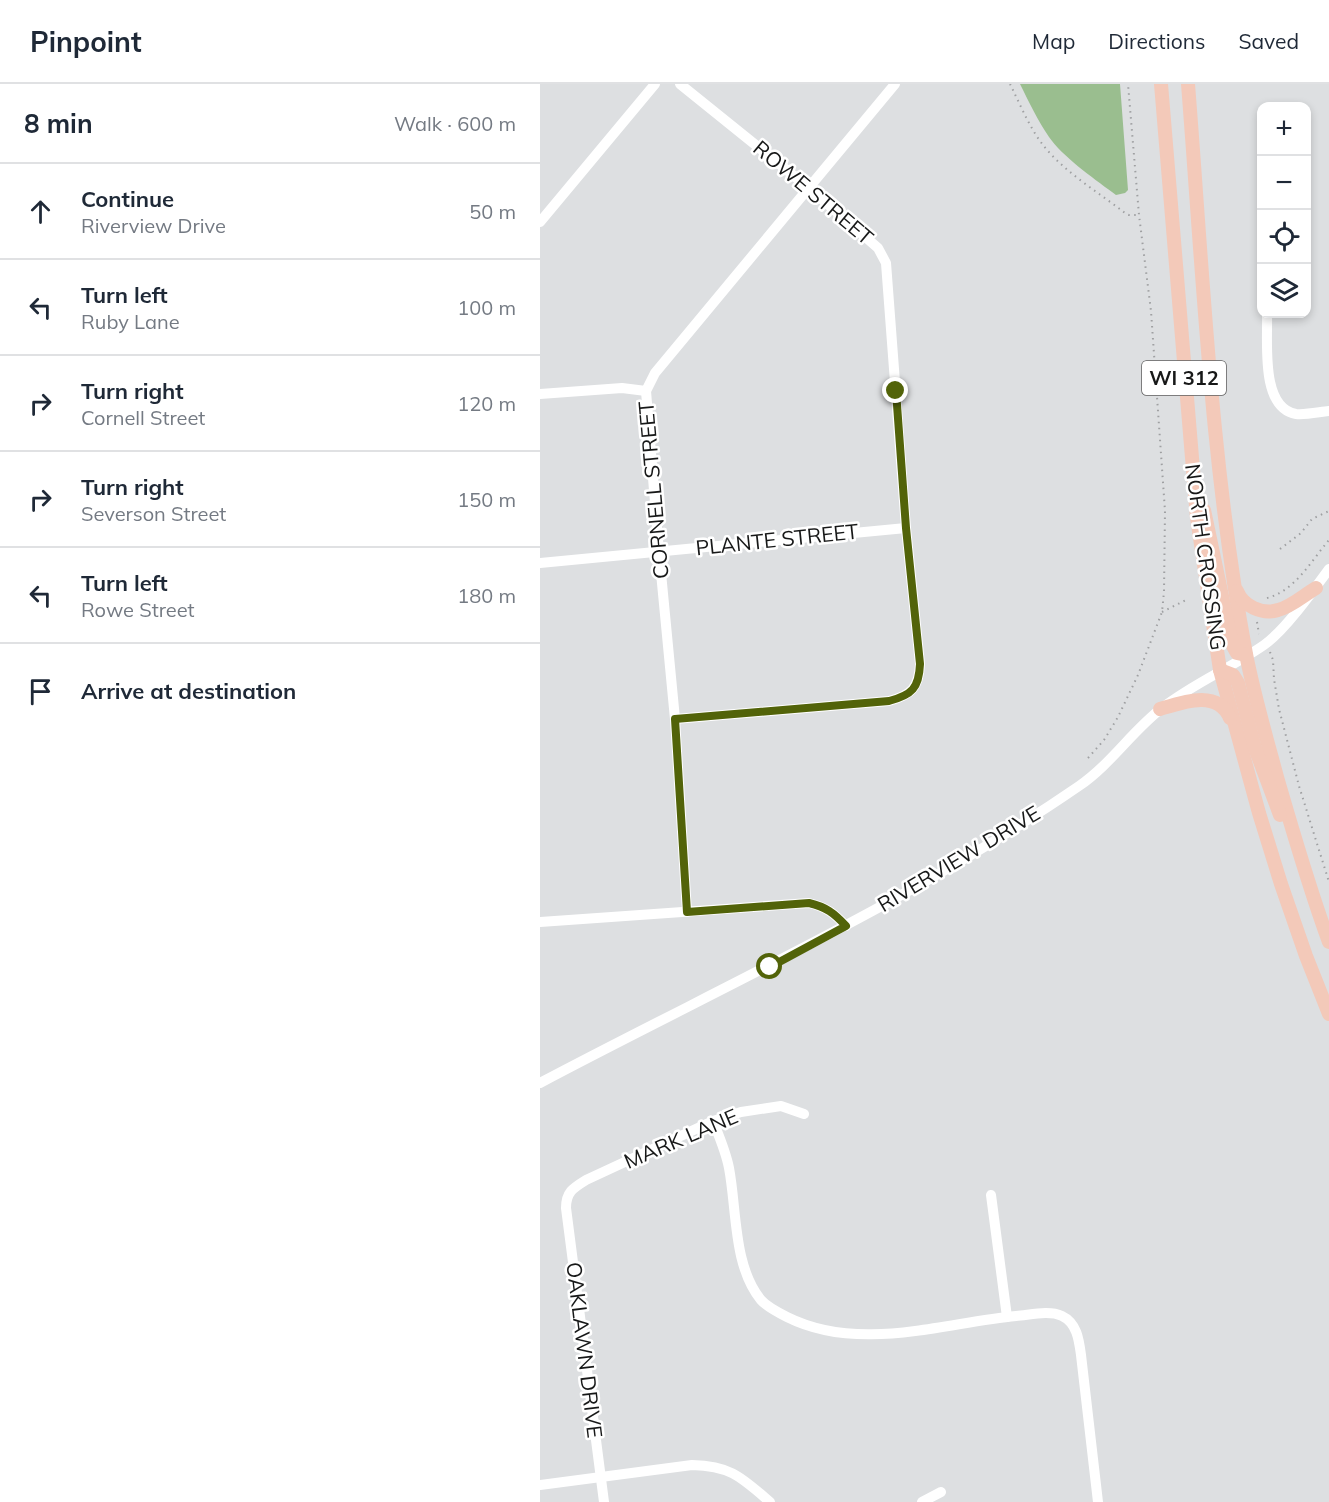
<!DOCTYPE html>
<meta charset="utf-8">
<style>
:root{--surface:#fff;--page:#f2f2f3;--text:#1f2937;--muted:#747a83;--line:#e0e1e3}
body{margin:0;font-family:Mulish,sans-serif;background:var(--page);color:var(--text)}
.controls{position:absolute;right:18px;top:18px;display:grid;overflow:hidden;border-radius:12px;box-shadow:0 3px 9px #0003}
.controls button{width:54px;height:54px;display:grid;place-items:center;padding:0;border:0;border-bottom:2px solid var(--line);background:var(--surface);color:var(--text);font:30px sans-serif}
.stop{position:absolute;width:18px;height:18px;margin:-14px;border:4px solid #526309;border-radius:50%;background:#fff}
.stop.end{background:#526309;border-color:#fff;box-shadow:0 2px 6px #0008}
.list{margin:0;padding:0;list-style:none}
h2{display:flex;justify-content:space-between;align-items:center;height:78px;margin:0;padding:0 24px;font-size:26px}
h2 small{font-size:20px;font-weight:400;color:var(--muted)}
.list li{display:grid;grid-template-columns:39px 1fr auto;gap:18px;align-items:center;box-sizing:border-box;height:96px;padding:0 24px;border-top:2px solid var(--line)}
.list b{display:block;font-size:22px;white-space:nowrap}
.list p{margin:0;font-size:20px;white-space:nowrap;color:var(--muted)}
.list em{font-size:20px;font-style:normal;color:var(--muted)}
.icon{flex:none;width:33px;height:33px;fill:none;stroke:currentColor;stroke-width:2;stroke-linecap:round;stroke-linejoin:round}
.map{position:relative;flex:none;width:789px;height:1418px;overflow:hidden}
header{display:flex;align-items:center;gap:36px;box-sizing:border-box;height:84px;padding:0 30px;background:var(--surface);border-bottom:2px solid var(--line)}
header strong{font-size:28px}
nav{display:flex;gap:33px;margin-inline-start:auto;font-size:21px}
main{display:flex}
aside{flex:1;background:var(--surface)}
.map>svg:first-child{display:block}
.green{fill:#9abe8f}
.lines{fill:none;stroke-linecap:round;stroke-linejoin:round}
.path{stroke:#9fa0a2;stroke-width:2;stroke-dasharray:1.5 4.5;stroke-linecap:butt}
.minor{stroke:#fff;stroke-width:10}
.major{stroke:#f3c9b9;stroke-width:14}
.route{stroke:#526309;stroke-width:8}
.labels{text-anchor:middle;stroke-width:5;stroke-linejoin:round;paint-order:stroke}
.shield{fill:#fff;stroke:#5d5d5d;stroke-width:1.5}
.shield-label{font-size:20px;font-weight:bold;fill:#171818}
.street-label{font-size:21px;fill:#171818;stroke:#fff}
</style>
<header>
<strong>Pinpoint</strong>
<nav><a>Map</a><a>Directions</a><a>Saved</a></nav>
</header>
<main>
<aside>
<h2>8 min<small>Walk · 600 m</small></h2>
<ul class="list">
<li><svg class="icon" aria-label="ahead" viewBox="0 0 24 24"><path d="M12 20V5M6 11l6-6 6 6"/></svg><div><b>Continue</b><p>Riverview Drive</p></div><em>50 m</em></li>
<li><svg class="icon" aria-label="left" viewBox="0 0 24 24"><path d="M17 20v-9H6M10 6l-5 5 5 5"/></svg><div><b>Turn left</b><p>Ruby Lane</p></div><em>100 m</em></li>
<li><svg class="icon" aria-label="right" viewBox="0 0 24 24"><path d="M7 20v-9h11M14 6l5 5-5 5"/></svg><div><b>Turn right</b><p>Cornell Street</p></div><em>120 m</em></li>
<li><svg class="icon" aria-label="right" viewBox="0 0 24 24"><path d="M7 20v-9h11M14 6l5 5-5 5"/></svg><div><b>Turn right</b><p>Severson Street</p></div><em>150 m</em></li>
<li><svg class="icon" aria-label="left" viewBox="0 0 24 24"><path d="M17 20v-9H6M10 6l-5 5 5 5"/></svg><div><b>Turn left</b><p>Rowe Street</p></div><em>180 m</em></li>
<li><svg class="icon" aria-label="arrive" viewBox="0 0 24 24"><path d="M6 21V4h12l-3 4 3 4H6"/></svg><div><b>Arrive at destination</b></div></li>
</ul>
</aside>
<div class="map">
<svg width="789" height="1418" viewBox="0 0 789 1418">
<rect width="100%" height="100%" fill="#dddfe1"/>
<!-- green -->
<path class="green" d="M480,0H580L588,106L585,109L576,111L572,108C553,94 522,72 509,53C498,37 489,18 480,0Z"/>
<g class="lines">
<!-- path -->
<g class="path">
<path d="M470,0C480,20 489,43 503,61C524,88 558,108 585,129L589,131H598"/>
<polyline points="740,465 761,449 772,435 789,427"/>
<path d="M727,514C755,507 771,477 789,456"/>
<polyline points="622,528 648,515"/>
<polyline points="717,538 719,550"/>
<polyline points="730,568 733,576 734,595 739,625 759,702 789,798"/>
<polyline points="548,674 564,656 578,633 598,591 622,528 624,508 625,427 611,227 599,131 588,0"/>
</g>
<!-- minor -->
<g class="minor">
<polyline points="0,138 115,0"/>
<path d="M727,230C728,257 720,324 756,330C766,331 779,328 789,327"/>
<polyline points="0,310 82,304 106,307"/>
<polyline points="0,479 366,444"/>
<path d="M135,635L349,617C371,611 379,604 380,580L366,444L346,179L338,164L269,104L140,0"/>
<polyline points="147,828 135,635 119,468 106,307 115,289 355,0"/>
<path d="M0,838L269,819C286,823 294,829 306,842"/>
<path d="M0,999C181,903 369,819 539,702C571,680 592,647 622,624C654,599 691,584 724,561C745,546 773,507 789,485"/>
<path d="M173,1037C179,1052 186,1068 189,1084C197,1126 193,1182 221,1216C227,1223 239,1229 247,1233C319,1269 402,1239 476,1232C490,1231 509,1226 522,1232C537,1239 539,1256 541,1271L558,1418"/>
<polyline points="451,1111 467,1233"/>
<path d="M0,1401L152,1381C191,1382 201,1393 230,1418"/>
<path d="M64,1418L26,1124C26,1108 33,1104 46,1096L173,1037L201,1028L241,1022L264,1030"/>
<polyline points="382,1418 401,1408"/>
</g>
<!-- major -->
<g class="major">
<polyline points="621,0 657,434 680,586 719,729 741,800 766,872 789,930"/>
<path d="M648,0C663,190 671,382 706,570C714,611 726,652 737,693C753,748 769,804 789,858"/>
<polyline points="664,426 692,560 697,569 706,571"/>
<path d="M697,507C703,522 722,531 738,526C751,523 764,511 776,504"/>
<polyline points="680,586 693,591 698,599 715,664 740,731"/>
<path d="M620,625C643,618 678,605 690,634"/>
</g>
</g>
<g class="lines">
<!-- route -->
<path class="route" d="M230,883L306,842C294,829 286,823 269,819L147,828L135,635L349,617C372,611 379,604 380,580L366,444L356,307"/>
</g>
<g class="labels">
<!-- shield labels -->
<rect class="shield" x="602" y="277" width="84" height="34" rx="4.5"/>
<g class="shield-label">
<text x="644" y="301">WI 312</text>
</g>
<!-- street labels -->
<g class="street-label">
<text transform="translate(273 109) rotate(40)" y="7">ROWE STREET</text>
<text transform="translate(114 406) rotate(-95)" y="7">CORNELL STREET</text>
<text transform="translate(237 456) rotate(-6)" y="7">PLANTE STREET</text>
<text transform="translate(665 473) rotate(82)" y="7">NORTH CROSSING</text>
<text transform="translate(419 775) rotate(-31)" y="7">RIVERVIEW DRIVE</text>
<text transform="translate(141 1055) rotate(-23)" y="7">MARK LANE</text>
<text transform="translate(44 1266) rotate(83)" y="7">OAKLAWN DRIVE</text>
</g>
</g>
</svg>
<div class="controls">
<button>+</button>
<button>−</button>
<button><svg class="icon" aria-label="locate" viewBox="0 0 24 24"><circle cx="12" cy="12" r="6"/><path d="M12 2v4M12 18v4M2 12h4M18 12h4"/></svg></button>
<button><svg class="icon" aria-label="layers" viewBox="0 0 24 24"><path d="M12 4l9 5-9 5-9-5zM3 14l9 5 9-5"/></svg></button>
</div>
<div class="stop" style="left:230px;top:883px"></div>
<div class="stop end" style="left:356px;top:307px"></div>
</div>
</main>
